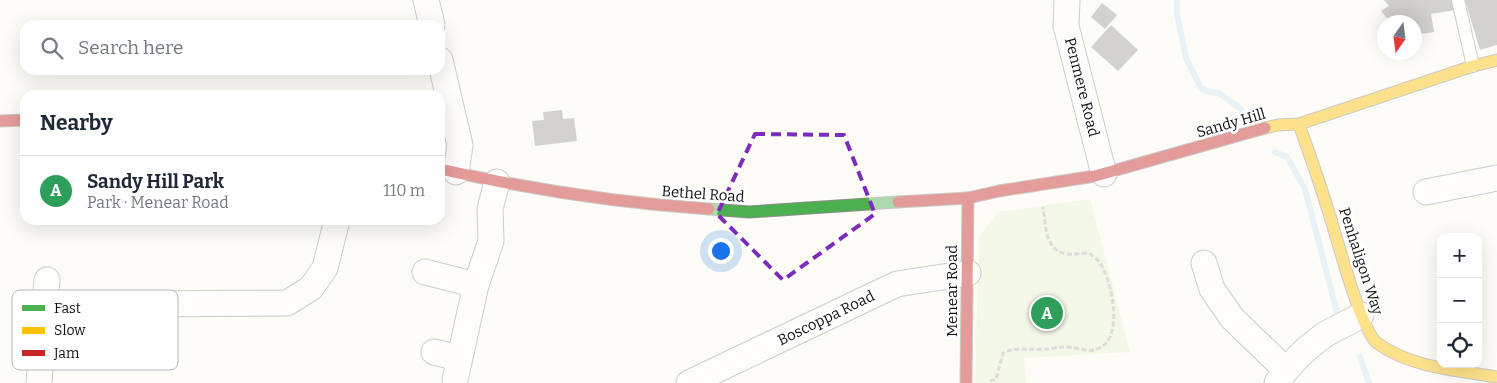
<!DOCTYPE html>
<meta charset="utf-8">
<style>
:root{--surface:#fff;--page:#f6f6f7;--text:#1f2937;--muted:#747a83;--line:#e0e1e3;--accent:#646362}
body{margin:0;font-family:Bitter,serif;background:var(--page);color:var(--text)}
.controls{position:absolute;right:15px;bottom:15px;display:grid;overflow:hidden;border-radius:10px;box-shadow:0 5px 20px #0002}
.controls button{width:45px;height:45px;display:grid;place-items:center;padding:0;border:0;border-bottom:1px solid var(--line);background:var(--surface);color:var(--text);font:25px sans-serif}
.compass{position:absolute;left:1377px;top:15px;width:45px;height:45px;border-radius:50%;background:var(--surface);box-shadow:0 5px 20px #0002;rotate:194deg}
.you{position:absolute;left:720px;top:250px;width:18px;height:18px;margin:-12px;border:4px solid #fff;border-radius:50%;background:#1a73e8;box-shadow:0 0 0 8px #1a73e833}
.badge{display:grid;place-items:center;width:32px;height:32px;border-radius:50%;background:var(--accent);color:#fff;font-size:16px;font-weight:700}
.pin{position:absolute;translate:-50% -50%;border:2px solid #fff;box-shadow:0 1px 5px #0006}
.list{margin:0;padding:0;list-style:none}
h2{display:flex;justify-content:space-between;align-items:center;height:65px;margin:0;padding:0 20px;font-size:21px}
h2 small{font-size:16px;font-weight:400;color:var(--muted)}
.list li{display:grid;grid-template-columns:32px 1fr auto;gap:15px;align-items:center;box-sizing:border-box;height:70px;padding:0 20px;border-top:1px solid var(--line)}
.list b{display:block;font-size:19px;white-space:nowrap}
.list p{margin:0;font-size:16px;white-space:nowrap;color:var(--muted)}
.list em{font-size:16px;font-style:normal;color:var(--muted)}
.icon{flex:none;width:28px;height:28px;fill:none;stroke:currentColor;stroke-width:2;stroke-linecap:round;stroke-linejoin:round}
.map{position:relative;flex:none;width:1497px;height:383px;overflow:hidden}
.search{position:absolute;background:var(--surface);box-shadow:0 5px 20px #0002;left:20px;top:20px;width:425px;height:55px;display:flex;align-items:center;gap:12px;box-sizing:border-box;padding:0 18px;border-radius:15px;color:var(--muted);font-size:19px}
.panel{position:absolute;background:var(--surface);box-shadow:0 5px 20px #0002;left:20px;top:90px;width:425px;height:135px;border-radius:15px}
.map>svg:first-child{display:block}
.green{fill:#e7f3d7}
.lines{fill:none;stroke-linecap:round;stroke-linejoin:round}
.stream{stroke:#cde8f7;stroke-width:6}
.building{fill:#a19f9c}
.lane-casing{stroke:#979795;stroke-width:14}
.street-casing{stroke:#979795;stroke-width:27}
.fast-casing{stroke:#8e8d8b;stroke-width:13}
.slow-casing{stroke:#8e8d8b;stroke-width:13}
.jam-casing{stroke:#8e8d8b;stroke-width:13}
.path{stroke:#b9b9b8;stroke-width:3;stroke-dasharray:5 2.5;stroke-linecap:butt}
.lane{stroke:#fffffe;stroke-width:12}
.street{stroke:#fffffe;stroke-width:25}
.fast{stroke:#4caf50;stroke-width:11}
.slow{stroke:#ffc107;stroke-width:11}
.jam{stroke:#c62828;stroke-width:11}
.marked{fill:none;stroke:#7b2cbf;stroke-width:4;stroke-dasharray:10 6;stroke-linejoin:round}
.labels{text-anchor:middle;stroke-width:5;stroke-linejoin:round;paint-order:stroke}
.street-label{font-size:15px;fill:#111;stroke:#fff}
.key{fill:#fff;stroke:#b8b8b8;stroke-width:1}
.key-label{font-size:14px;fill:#111}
</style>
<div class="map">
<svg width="1497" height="383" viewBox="0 0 1497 383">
<rect width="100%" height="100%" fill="#fdfcf7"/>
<!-- green -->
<polygon class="green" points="1090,199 1130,352 1024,358 1026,383 975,383 979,237 998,212"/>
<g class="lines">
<!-- stream -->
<g class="stream">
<polyline points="1177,0 1177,14 1186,58 1201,88 1209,92 1219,93 1241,109"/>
<polyline points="1275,152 1287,157 1305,189 1337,313"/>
<polyline points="1360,357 1369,383"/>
</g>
</g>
<!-- building -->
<g class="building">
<polygon points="1384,0 1453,0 1455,10 1431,14 1434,32 1414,35 1414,22 1390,22 1381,11 1389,6"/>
<polygon points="1465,0 1497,0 1497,45 1480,50"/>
<polygon points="1102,3 1117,15 1105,29 1091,17"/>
<polygon points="1111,25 1138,50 1118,71 1091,47"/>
<polygon points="562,110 563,119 574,118 577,141 535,146 532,121 544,120 543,112"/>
</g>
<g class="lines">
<defs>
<polyline id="lane" points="1458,0 1473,66"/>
<g id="street">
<polyline points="426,0 432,25"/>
<polyline points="1067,0 1066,26 1104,174"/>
<polyline points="440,60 460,145 456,172"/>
<polyline points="1426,192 1497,178"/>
<polyline points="1204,263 1212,289 1232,318 1286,370"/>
<polyline points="425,272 476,285"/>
<polyline points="102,304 287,303 311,288 325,268 337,220"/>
<polyline points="434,352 459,358"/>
<polyline points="455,380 476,285 491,241 490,209 497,182"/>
<polyline points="39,383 47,280"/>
<polyline points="689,383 897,284 968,273"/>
<path d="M1277,383C1289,364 1305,349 1323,336C1335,328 1349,323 1361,315"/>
</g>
<polyline id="fast" points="709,209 749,212 898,202"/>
<g id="slow">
<path d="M1299,124C1308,151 1318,177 1326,204C1335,229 1360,330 1377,343C1412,368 1456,370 1497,377"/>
<polyline points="1265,128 1278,125 1299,124 1473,66 1497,60"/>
</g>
<g id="jam">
<polyline points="0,121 25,120"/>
<path d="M440,169C528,189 618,203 709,209"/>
<polyline points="898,202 968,198 999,191 1095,176 1265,128"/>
<polyline points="966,383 968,198"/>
</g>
</defs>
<!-- lane casing -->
<use href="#lane" class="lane-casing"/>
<!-- street casing -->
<use href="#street" class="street-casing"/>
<!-- fast casing -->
<use href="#fast" class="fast-casing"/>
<!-- slow casing -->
<use href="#slow" class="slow-casing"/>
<!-- jam casing -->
<use href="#jam" class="jam-casing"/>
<!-- path -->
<path class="path" d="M990,381L996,379L1003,353C1017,346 1029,351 1044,349C1050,349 1057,347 1063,347C1074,346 1087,353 1097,349C1125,340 1112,281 1100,263C1097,259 1092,255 1088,253C1081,253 1074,255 1068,254C1044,252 1046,224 1043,207"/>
<!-- lane -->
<use href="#lane" class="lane"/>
<!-- street -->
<use href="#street" class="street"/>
<!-- fast -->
<use href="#fast" class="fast"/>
<!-- slow -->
<use href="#slow" class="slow"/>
<!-- jam -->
<use href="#jam" class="jam"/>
</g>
<!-- marked area -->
<path d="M0 0H1497V383H0ZM755,134L844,135L875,214L783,280L717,214Z" fill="#fdfcf7" fill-opacity=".55" fill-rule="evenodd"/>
<path class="marked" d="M755,134L844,135L875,214L783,280L717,214Z"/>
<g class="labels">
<!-- street labels -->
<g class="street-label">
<text transform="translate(1082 87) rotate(76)" y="5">Penmere Road</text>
<text transform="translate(1231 123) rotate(-16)" y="5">Sandy Hill</text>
<text transform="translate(703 194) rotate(4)" y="5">Bethel Road</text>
<text transform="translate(1361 261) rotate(72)" y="5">Penhaligon Way</text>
<text transform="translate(952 291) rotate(-90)" y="5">Menear Road</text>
<text transform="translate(826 318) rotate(-26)" y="5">Boscoppa Road</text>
</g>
</g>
<!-- legend -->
<rect x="12" y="290" width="166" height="80" rx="8" class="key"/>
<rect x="22" y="305" width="23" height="6" fill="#4caf50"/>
<rect x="22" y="327" width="23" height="7" fill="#ffc107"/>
<rect x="22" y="350" width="23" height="6" fill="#c62828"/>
<g class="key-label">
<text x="54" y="313">Fast</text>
<text x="54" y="335">Slow</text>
<text x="54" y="358">Jam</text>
</g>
</svg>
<div class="controls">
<button>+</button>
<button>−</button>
<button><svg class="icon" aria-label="locate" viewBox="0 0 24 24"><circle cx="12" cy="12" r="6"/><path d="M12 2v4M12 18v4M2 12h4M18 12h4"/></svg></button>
</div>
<svg class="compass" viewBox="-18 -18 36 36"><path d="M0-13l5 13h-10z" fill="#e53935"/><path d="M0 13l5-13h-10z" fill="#747a83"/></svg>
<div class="you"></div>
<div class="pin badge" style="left:1047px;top:313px;background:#2e9e5b">A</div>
<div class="search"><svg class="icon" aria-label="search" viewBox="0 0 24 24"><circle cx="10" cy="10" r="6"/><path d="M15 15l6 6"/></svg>Search here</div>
<section class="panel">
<h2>Nearby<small></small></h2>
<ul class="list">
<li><span class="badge" style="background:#2e9e5b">A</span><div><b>Sandy Hill Park</b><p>Park · Menear Road</p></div><em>110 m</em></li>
</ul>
</section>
</div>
